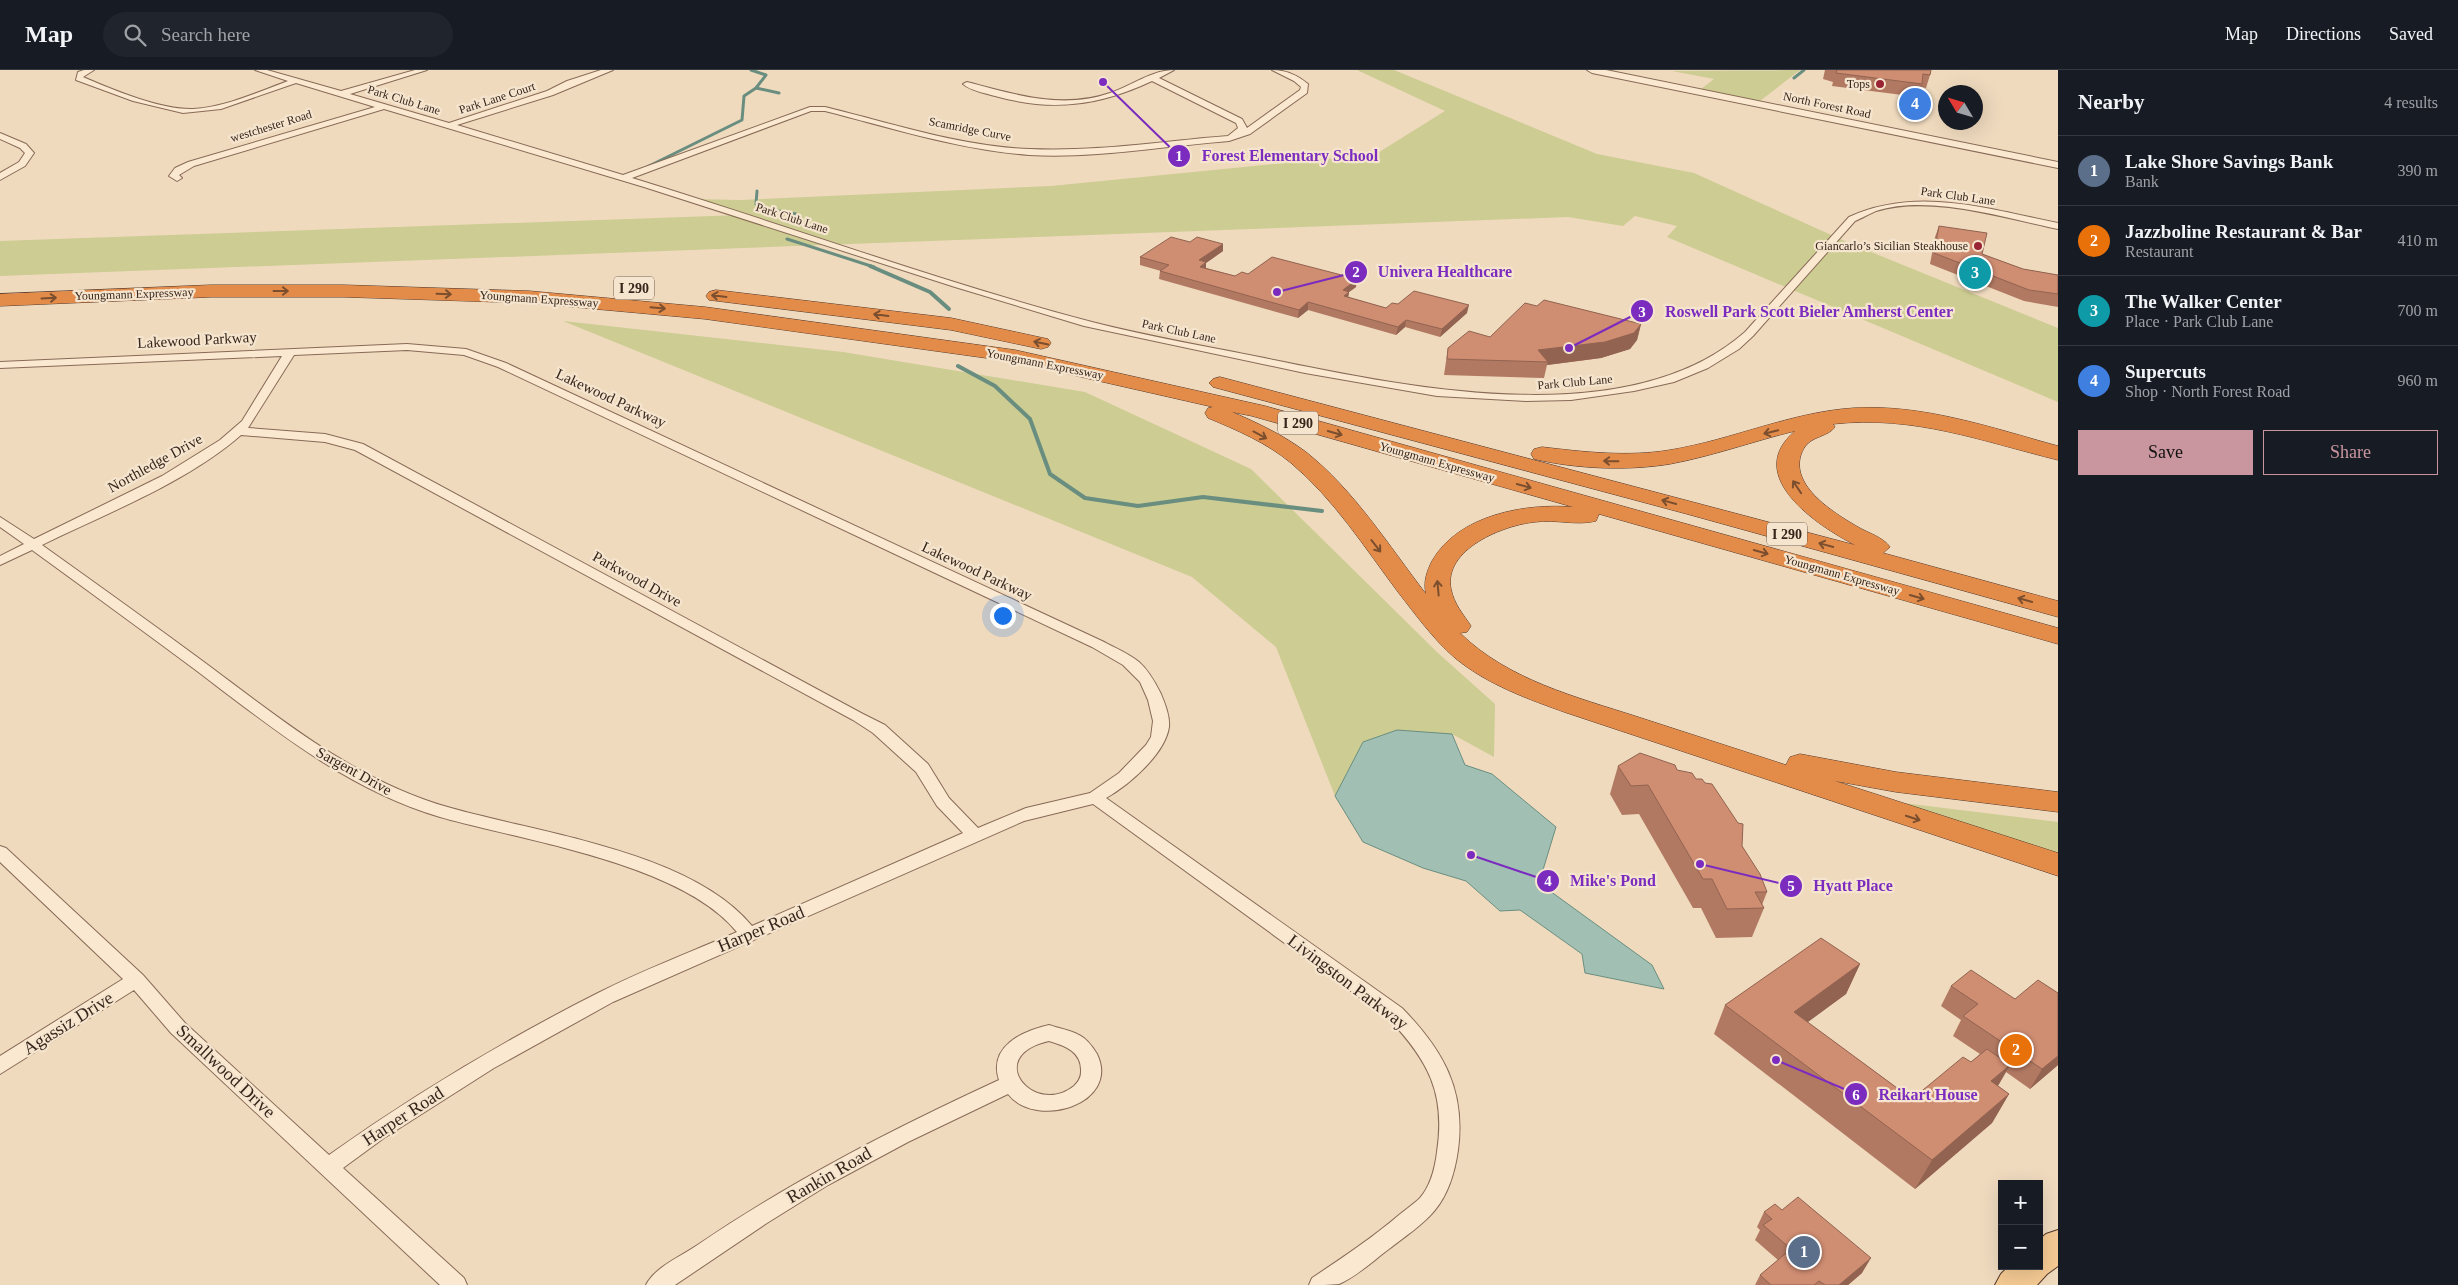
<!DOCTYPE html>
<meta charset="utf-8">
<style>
:root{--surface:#171b24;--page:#20242c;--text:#f1f3f6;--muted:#9ea1a6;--line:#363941;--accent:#c9969f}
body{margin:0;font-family:Georgia,serif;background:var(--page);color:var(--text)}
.controls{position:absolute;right:15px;bottom:15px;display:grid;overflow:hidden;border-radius:0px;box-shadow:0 5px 20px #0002}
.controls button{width:45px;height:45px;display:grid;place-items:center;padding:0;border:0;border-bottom:1px solid var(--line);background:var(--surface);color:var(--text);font:25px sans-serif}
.compass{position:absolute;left:1938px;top:15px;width:45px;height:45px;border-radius:50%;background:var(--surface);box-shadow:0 5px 20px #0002;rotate:308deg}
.you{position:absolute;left:1002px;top:545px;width:18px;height:18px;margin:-12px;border:4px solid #fff;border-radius:50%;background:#1a73e8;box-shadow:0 0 0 8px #1a73e833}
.badge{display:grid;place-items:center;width:32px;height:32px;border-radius:50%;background:var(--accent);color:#fff;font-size:16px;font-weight:700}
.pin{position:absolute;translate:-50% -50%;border:2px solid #fff;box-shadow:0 1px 5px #0006}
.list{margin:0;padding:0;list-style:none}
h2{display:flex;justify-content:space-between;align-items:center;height:65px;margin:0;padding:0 20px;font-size:21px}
h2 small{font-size:16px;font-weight:400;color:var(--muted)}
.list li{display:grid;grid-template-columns:32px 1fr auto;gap:15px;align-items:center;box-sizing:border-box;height:70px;padding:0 20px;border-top:1px solid var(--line)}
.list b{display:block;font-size:19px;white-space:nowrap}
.list p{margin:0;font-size:16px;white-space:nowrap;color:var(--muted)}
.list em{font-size:16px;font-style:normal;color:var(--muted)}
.actions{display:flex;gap:10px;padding:15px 20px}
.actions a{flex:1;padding:11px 0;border:1px solid var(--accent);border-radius:0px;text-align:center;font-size:18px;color:var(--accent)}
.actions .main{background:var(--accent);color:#111}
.icon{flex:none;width:28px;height:28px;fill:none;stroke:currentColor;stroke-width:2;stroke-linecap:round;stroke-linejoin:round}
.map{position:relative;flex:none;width:2058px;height:1215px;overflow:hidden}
header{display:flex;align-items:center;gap:30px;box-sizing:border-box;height:70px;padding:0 25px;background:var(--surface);border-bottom:1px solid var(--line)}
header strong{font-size:24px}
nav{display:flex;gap:28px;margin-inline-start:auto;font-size:18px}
.search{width:350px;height:45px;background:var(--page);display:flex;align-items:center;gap:12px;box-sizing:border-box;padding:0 18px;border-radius:28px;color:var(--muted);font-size:19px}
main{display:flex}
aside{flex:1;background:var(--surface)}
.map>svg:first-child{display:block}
.green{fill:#cdcc92}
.water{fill:#a1c0b3;stroke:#698e80}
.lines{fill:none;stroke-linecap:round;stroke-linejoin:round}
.stream-far1{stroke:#698e80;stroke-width:3}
.stream{stroke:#698e80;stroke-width:4}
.minor-casing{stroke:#886a56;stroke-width:2}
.tertiary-casing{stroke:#886a56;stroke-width:2}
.primary-casing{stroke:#55392b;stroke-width:2}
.motorway-casing{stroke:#55392b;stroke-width:1}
.minor{fill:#fae8d1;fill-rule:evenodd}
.tertiary{fill:#fae8d1;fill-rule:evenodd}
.primary{fill:#f5ca93;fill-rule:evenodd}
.motorway{fill:#e38c4a;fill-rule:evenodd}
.wall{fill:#b27962}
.shaded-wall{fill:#916350}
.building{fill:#cf8d72;stroke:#916350}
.oneway{stroke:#7b4e2e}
.poi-dot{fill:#992434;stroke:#f6e5ce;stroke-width:2}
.labels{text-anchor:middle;stroke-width:4.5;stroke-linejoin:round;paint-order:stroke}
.far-poi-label{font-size:12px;fill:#36251b;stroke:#f6e5ce;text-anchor:end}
.far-street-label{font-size:12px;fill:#36251b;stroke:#f6e5ce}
.shield{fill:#f6e5ce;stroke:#705f51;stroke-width:1}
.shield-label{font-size:14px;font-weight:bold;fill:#36251b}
.street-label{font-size:15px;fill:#36251b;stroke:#f6e5ce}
.near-street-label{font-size:18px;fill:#36251b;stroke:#f6e5ce}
.leader{fill:none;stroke:#7b2cbf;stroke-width:2}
.callout-dot{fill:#7b2cbf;stroke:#f6e5ce;stroke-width:2}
.mark-label{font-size:15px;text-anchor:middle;font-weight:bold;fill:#fff}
.callout-label{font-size:16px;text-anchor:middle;font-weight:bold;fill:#7b2cbf;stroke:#f6e5ce;stroke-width:4.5;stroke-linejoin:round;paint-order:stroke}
</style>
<header>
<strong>Map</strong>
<div class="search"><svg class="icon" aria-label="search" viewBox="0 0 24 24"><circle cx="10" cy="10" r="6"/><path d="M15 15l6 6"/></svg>Search here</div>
<nav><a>Map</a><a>Directions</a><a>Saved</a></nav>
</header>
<main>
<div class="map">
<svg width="2058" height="1215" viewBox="0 0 2058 1215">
<rect width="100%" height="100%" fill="#efdabe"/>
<!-- green -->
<g class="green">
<polygon points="1357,0 1394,0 1597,84 1694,103 1849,173 2058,258 2058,332 1667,167 1677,156 1635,146 1623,156 1568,147 0,206 0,171 741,145 692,129 741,130 1051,116 1376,84 1445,41"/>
<polygon points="1800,0 1760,31 1701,19 1714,9 1672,1"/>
<polygon points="563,251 843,282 1085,322 1251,399 1438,583 1495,634 1494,687 1452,664 1363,672 1335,726 1276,577 1192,507"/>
<polygon points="1895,732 2058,752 2058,790"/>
</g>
<!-- water -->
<polygon class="water" points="1397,660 1452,664 1465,695 1492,704 1556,757 1539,813 1652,895 1664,919 1585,903 1582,884 1520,840 1500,841 1466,811 1423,798 1363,772 1335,726 1363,672"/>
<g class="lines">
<!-- stream-far1 -->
<g class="stream-far1">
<polyline points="1794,8 1804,0"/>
<polyline points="756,18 779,23"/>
<polyline points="647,97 742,50 744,26 756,18 766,5 751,0"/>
<polyline points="757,121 756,134 762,138 796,144 797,153"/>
<polyline points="787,169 874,197"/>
</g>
<!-- stream -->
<g class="stream">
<polyline points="870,196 930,222 949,239"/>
<polyline points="958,296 995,316 1030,349 1050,404 1085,428 1138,436 1203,427 1322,441"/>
</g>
<defs>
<g id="minor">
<path d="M84,0H94L83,7C113,20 161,40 193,39C226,37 258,22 288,11L255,0H267L341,21L415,0H427L350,24L449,53L547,21L567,11L601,0H613L553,25L457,55L623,105L810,37H825C891,53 962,77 1030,79C1096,82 1163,71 1228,66L1238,58L1236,53L1152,11C1099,36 1052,42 995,26C985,23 971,21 963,14L967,12C1014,24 1061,40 1110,23C1131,16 1152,0 1174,0L1159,8L1242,49L1247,58L1300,20L1301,17L1294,11L1272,0C1286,0 1297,5 1308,14L1307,23L1250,64L1229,71C1165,76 1093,89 1029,85C960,80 892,58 825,41H811L632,108C786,155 937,211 1092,252C1151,267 1210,277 1269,289C1407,317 1628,365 1745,262L1849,147C1917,116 1988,139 2058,153V159C2004,148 1930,124 1876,141C1869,144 1862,148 1855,151L1753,266L1739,279L1708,298L1674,312L1634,321L1571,330L1526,331L1437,326L1305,303L1084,256L955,217L644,117L384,39L194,96L179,105L182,108L177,111L169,106L175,98L188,92L375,37L296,13L221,39L183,43L133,31L76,10L78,2Z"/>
<polygon points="0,63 26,74 34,83 25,96 0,110 0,103 19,92 25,83 20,78 0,69"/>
<path d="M407,274L466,279L506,293L1102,571C1115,578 1128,583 1139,592C1149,601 1155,612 1161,624C1165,634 1170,646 1169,657C1165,684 1129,715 1106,728L1402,938C1443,980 1466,1020 1458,1080C1455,1101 1449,1123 1435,1140C1423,1155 1404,1167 1389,1179C1374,1190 1356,1207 1339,1214C1331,1215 1317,1215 1309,1215L1312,1208C1342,1188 1372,1168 1399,1145C1406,1139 1414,1134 1420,1128C1431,1115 1435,1098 1437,1082C1446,1023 1428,990 1388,948L1093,734L1024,751L613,932L494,998L384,1068L343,1098L464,1208L467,1215H440L171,963L134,920L0,1004V986L123,909L0,792V776L6,778L143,905L185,953L329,1085C415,1024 505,970 598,923C643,900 691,882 737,862C681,793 524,771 440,747C348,720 272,658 197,601C142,560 87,520 32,480L0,495V486L24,474L0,457V447L34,469L162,406L220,370L242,351L282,286L0,298V292ZM407,280L464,285L498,297L1092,577L1123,595L1140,612L1148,630L1153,651L1151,667L1146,675L1119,703L1090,723L1026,738L978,758L949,728L928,694L885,655L863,644L363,374L325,364L248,358L294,285ZM241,365L325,372L355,380L853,650L873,663L916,702L937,736L963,763L752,856C692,782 539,763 451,738C359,713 283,651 208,595C154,555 98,515 42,475C107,443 186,413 241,365Z"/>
<path d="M1049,955C1058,958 1070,960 1079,965C1087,969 1092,976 1097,984C1121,1034 1036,1060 1008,1024L908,1072L828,1115L767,1153L675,1215H646C654,1198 681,1186 696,1176C793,1110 893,1059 999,1010C988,977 1022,961 1049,955ZM1049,971C1066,976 1082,982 1081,1002C1081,1008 1078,1012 1074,1016C1034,1048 982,986 1049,971Z"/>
</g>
<polygon id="tertiary" points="1587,0 1606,0 2058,92 2058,98 1592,3"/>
<polygon id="primary" points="2058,1160 2058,1196 2047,1204 2037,1215 1995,1215 2001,1204 2009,1196 2039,1196 2039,1170 2046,1164"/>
<g id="motorway">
<path d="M211,215H344L529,221L705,237L1015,280L1265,336L2058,558V574L1599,444L1596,451C1577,456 1555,449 1535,452C1504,455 1443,479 1451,519C1454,534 1463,544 1471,556L1467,562L1460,563C1508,610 1576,627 1638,647C1687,663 1737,679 1786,695L1790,687L1800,684L1896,702L2058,722V742L1896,722L1835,711L2058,783V806L1567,643C1528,629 1488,615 1455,588C1433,569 1416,545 1398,522C1365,478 1334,429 1291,393C1267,373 1237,360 1208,348L1205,343L1208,338L1213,337L1015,292L705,249L529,233L344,227H211L0,236V224ZM1232,342L1252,346L1573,437C1525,433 1458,445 1432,491C1427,501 1423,512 1426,524C1389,476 1354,420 1306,382C1283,365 1258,353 1232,342Z"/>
<polygon points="716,220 951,248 1048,269 1051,273 1048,277 1041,279 951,260 709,230 706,226 709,222"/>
<path d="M1220,307L1855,475C1818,456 1742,406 1795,361C1754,371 1713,386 1670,394C1628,401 1576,399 1534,389L1531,384L1534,379L1542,377C1584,382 1628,387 1670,380C1732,370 1791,342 1854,338C1924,334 1992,358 2058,376V390C1981,371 1914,345 1833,354L1835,357C1828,367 1811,366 1804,378C1784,413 1834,443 1858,457C1868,463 1883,467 1890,477L1883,483L2058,531V547L1687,444L1213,317L1209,313L1213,309Z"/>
</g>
</defs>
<!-- minor casing -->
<use href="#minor" class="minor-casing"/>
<!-- tertiary casing -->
<use href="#tertiary" class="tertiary-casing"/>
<!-- primary casing -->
<use href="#primary" class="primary-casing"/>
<!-- motorway casing -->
<use href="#motorway" class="motorway-casing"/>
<!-- minor -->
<use href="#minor" class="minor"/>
<!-- tertiary -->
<use href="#tertiary" class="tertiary"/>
<!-- primary -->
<use href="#primary" class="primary"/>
<!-- motorway -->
<use href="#motorway" class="motorway"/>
</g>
<!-- wall -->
<g class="wall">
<polygon points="1825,0 1931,0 1930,5 1926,18 1921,17 1918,27 1832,16 1833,12 1823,9"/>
<polygon points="1939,156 1982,184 2023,199 2058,205 2058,237 2024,231 1930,194 1935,167"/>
<polygon points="1190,172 1223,174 1223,181 1206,193 1206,198 1235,206 1248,204 1356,217 1349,222 1348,227 1386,238 1398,234 1467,243 1440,267 1405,257 1396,265 1308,240 1298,248 1159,209 1160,201 1161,201 1140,195 1140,187"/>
<polygon points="1537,236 1641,254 1637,270 1630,279 1601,288 1547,295 1544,308 1444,305 1448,278 1490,267"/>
<polygon points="1618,696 1677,700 1742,776 1767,822 1762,835 1764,838 1752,867 1716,868 1701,838 1693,838 1639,744 1622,745 1610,724"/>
<polygon points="1860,894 1846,924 1807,952 1912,1029 1971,992 1980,984 1953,966 1961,950 1941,936 1951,916 2015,929 2058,923 2058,995 2030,1019 2006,1002 1998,1016 2009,1024 1992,1053 1915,1119 1714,964 1725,935"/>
<polygon points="1764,1142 1862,1203 1848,1215 1755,1215 1760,1205 1778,1190 1755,1170 1760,1160 1757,1157"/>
</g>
<!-- shaded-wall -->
<g class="shaded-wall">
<polygon points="1223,174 1223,181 1206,193 1206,200 1199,204 1199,190"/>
<polygon points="1357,209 1356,217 1349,222 1348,229 1343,234 1343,220"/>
<polygon points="1308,232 1308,240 1298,248 1299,240"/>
<polygon points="1469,235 1467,243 1440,267 1442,259"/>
<polygon points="1406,250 1405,257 1396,265 1398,257"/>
<polygon points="1641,254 1637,270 1630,279 1601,288 1547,295 1548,292 1538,280"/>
<polygon points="1860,894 1846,924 1781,972 1794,942"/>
<polygon points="2058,986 2058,995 2030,1019 2042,999"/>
<polygon points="2010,995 1993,1024 1991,1011"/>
<polygon points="2009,1024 1992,1053 1915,1119 1932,1090"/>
<polygon points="1871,1188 1862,1203 1848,1215 1839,1215"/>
</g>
<!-- building -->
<g class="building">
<polygon points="1837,0 1931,0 1930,5 1923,4 1922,14 1836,3"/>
<polygon points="1939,156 1987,163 1982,184 2023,199 2058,205 2058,224 2029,220 1934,183"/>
<polygon points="1171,167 1190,172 1197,167 1223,174 1199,190 1206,192 1200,197 1235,206 1242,202 1248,204 1272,187 1357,209 1343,220 1349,222 1344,226 1386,238 1392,233 1398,234 1414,221 1469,235 1442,259 1406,250 1398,257 1308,232 1299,240 1160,201 1169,195 1140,187"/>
<polygon points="1544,230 1641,254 1634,263 1605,272 1538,280 1548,292 1447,289 1448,278 1469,261 1490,267 1525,233 1537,236"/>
<polygon points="1640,683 1675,695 1677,700 1692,703 1696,709 1702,709 1705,713 1712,714 1738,753 1743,754 1742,776 1760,804 1767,822 1755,822 1764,838 1727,839 1712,809 1703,809 1648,715 1631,716 1618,696"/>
<polygon points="1821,868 1860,894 1794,942 1912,1029 1963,987 1971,992 1987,979 2010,995 1991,1011 2009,1024 1932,1090 1725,935"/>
<polygon points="1971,900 2015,929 2038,910 2058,923 2058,986 2042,999 1963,946 1978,934 1951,916"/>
<polygon points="1798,1127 1871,1188 1839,1215 1825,1215 1819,1211 1814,1215 1771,1215 1760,1205 1791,1179 1763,1155 1772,1149 1764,1142 1775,1134 1782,1140"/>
</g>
<!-- one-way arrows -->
<defs><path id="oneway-shaft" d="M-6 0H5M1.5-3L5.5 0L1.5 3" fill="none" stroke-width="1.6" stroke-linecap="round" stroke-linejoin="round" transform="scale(1.25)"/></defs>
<g class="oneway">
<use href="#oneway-shaft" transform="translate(281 221)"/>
<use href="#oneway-shaft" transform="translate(444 224) rotate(2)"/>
<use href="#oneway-shaft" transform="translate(719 226) rotate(-173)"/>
<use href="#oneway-shaft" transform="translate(49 228) rotate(-3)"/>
<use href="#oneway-shaft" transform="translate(658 238) rotate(5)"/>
<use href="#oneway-shaft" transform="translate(881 245) rotate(-173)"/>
<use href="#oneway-shaft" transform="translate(1041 273) rotate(-168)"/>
<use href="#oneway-shaft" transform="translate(1771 362) rotate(166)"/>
<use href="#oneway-shaft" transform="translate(1335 363) rotate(16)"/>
<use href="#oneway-shaft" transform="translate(1260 365) rotate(28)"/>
<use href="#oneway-shaft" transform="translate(1611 391) rotate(-179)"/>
<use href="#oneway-shaft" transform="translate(1524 416) rotate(16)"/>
<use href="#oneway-shaft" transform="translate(1797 417) rotate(-124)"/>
<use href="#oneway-shaft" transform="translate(1669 432) rotate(-165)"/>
<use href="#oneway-shaft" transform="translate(1826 475) rotate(-165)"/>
<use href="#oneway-shaft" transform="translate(1376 476) rotate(52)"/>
<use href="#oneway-shaft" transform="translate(1761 482) rotate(16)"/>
<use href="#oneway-shaft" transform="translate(1438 518) rotate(-95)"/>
<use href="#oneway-shaft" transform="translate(1917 527) rotate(16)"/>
<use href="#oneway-shaft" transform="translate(2025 530) rotate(-164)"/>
<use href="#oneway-shaft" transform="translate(1913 748) rotate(18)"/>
</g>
<!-- markers -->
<g class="poi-dot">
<circle cx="1880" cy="14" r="5"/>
<circle cx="1978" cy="176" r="5"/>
</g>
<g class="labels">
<!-- far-poi labels -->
<g class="far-poi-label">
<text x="1870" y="18">Tops</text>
<text x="1968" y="180">Giancarlo’s Sicilian Steakhouse</text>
</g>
<!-- far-street labels -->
<g class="far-street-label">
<text transform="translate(497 28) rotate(-18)" y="4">Park Lane Court</text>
<text transform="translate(404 30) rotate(17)" y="4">Park Club Lane</text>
<text transform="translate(1827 35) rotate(12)" y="4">North Forest Road</text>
<text transform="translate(271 56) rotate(-17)" y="4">westchester Road</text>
<text transform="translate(970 59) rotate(11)" y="4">Scamridge Curve</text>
<text transform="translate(1958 126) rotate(8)" y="4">Park Club Lane</text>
<text transform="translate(792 148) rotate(18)" y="4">Park Club Lane</text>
<text transform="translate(134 224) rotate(-2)" y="4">Youngmann Expressway</text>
<text transform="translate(539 229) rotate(4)" y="4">Youngmann Expressway</text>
<text transform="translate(1179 261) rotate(12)" y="4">Park Club Lane</text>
<text transform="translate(1045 294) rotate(11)" y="4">Youngmann Expressway</text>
<text transform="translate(1575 312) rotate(-5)" y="4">Park Club Lane</text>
<text transform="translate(1437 392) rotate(16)" y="4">Youngmann Expressway</text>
<text transform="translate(1842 505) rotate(16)" y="4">Youngmann Expressway</text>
</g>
<!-- shield labels -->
<g class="shield">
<rect x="614" y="206.5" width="40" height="23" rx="4"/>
<rect x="1278" y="341.5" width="40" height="23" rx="4"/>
<rect x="1767" y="452.5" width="40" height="23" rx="4"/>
</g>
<g class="shield-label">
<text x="634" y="223">I 290</text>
<text x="1298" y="358">I 290</text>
<text x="1787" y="469">I 290</text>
</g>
<!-- street labels -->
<g class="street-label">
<text transform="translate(197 270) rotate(-3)" y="5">Lakewood Parkway</text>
<text transform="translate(611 328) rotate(25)" y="5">Lakewood Parkway</text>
<text transform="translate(155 393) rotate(-29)" y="5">Northledge Drive</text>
<text transform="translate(977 501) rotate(25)" y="5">Lakewood Parkway</text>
<text transform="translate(637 509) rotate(29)" y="5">Parkwood Drive</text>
<text transform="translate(354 701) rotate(29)" y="5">Sargent Drive</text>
</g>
<!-- near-street labels -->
<g class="near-street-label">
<text transform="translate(761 859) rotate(-23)" y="6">Harper Road</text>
<text transform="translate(1348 912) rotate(37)" y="6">Livingston Parkway</text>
<text transform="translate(68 953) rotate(-32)" y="6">Agassiz Drive</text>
<text transform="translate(226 1001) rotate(43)" y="6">Smallwood Drive</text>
<text transform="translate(403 1046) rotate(-33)" y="6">Harper Road</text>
<text transform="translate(829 1105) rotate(-30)" y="6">Rankin Road</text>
</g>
</g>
<!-- callouts -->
<path class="leader" d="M1103 12L1179 86M1277 222L1356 202M1569 278L1642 241M1471 785L1548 811M1700 794L1791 816M1776 990L1856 1024"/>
<g class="callout-dot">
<circle cx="1103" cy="12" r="5"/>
<circle cx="1277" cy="222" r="5"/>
<circle cx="1569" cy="278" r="5"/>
<circle cx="1471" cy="785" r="5"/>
<circle cx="1700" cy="794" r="5"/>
<circle cx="1776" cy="990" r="5"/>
<circle cx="1179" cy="86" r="12"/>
<circle cx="1356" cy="202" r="12"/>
<circle cx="1642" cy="241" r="12"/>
<circle cx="1548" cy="811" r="12"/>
<circle cx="1791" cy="816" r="12"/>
<circle cx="1856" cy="1024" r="12"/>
</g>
<g class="mark-label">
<text x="1179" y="91">1</text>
<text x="1356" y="207">2</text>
<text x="1642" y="247">3</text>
<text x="1548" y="816">4</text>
<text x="1791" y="821">5</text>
<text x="1856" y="1030">6</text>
</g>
<g class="callout-label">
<text x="1290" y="91">Forest Elementary School</text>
<text x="1445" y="207">Univera Healthcare</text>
<text x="1809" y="247">Roswell Park Scott Bieler Amherst Center</text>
<text x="1613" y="816">Mike's Pond</text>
<text x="1853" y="821">Hyatt Place</text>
<text x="1928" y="1030">Reikart House</text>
</g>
</svg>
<div class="controls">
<button>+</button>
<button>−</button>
</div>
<svg class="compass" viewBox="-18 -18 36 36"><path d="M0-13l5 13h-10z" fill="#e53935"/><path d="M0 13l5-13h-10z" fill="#9ea1a6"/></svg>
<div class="you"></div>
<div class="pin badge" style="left:1804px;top:1182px;background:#5c6f8a">1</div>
<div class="pin badge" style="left:2016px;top:980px;background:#e8710a">2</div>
<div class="pin badge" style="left:1975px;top:203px;background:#0f9aa8">3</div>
<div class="pin badge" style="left:1915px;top:34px;background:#3f7fe0">4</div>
</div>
<aside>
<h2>Nearby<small>4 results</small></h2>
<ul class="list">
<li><span class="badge" style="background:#5c6f8a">1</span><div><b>Lake Shore Savings Bank</b><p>Bank</p></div><em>390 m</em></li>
<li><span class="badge" style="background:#e8710a">2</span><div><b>Jazzboline Restaurant &amp; Bar</b><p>Restaurant</p></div><em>410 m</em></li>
<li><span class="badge" style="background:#0f9aa8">3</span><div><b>The Walker Center</b><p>Place · Park Club Lane</p></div><em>700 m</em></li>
<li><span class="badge" style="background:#3f7fe0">4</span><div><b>Supercuts</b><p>Shop · North Forest Road</p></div><em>960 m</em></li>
</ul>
<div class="actions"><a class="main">Save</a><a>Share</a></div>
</aside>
</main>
